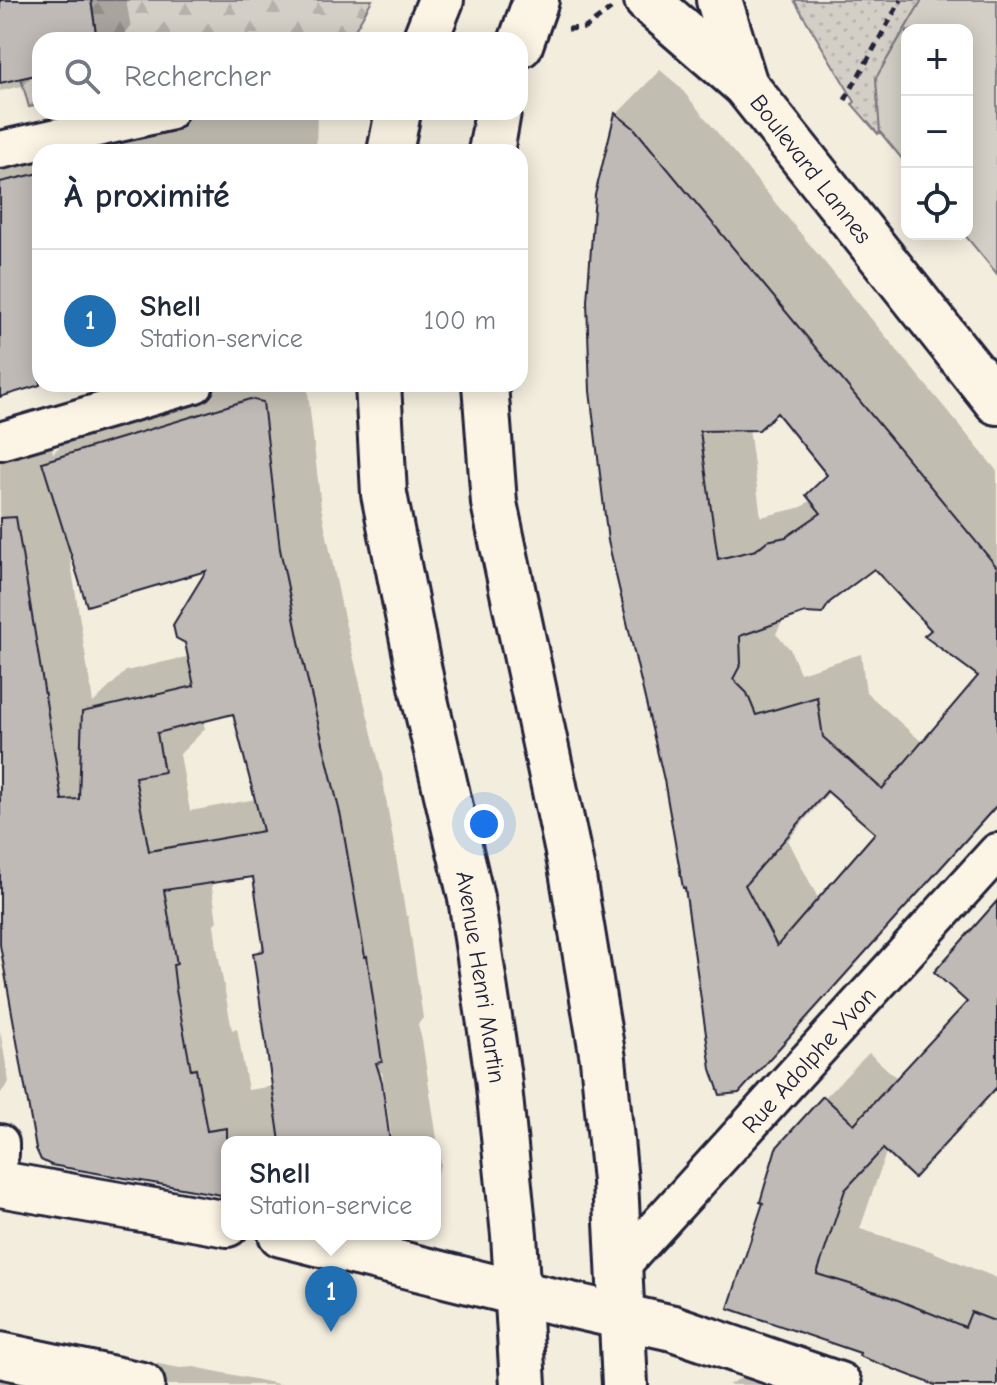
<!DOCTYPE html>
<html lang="fr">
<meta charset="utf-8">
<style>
:root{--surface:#fff;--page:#f6f6f7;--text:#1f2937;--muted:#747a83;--line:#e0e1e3;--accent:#1f6fb2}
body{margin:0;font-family:"Comic Neue",sans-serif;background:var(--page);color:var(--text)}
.controls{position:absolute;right:24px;top:24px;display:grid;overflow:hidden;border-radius:16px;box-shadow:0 4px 20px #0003}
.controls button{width:72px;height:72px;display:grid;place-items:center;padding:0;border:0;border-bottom:2px solid var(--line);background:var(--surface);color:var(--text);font:40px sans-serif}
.you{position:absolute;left:484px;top:824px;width:28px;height:28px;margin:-20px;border:6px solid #fff;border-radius:50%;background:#1a73e8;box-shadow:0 0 0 12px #1a73e833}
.badge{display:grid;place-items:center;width:52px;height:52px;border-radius:50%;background:var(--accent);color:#fff;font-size:26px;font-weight:700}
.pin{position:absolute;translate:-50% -66px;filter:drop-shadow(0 2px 4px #0008)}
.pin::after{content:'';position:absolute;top:42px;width:28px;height:24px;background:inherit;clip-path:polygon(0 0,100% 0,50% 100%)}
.popup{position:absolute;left:221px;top:1136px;width:220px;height:104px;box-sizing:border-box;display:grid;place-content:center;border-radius:16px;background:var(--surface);filter:drop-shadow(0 2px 6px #0005);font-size:26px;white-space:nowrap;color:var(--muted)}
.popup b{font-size:30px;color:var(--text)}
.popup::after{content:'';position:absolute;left:50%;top:100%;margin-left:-16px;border:16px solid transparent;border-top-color:var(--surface)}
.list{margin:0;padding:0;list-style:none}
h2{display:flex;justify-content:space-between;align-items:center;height:104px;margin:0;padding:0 32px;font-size:34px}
h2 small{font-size:26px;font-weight:400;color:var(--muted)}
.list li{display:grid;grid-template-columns:52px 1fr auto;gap:24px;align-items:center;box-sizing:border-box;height:144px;padding:0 32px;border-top:2px solid var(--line)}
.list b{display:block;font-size:30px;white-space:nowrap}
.list p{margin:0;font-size:26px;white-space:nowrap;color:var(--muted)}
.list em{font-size:26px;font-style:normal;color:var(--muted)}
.icon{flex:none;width:44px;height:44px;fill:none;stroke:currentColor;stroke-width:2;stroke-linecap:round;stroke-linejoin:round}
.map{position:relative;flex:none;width:997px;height:1385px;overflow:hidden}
.search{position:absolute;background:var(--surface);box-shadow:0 4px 20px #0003;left:32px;top:32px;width:496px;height:88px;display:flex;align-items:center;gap:20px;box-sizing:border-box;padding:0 28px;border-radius:24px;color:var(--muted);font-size:30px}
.panel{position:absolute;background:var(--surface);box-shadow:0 4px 20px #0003;left:32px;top:144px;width:496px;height:248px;border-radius:24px}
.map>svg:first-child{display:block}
.forest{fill:url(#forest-firs);stroke:#7b7880;stroke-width:2}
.park{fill:url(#park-dots);stroke:#7b7880;stroke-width:2}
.pitch{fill:#d4cfc6;stroke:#7b7880;stroke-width:2}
.shadow{fill:#0003;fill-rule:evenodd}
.building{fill:#bfbab6;stroke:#22223b;stroke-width:2;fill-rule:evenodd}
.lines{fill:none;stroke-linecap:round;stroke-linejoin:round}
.minor-casing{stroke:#22223b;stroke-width:42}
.tertiary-casing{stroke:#22223b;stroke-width:50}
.secondary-casing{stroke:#22223b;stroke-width:50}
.primary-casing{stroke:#22223b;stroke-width:50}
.path{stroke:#22223b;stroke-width:5;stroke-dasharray:8 6;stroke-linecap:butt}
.minor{stroke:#fcf5e5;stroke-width:36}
.tertiary{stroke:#fcf5e5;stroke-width:44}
.secondary{stroke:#fcf5e5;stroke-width:44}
.primary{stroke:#fcf5e5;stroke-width:44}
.labels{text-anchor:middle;stroke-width:6;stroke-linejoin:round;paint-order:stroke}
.street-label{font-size:24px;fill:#22223b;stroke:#fcf5e5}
</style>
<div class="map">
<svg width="997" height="1385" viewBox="0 0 997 1385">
<defs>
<pattern id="forest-firs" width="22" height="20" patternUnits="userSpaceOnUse" patternTransform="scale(2)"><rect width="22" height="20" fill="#d4cfc6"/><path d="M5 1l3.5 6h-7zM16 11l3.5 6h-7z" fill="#b6b1ab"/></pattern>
<pattern id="park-dots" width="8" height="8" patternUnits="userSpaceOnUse" patternTransform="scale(2)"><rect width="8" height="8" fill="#d4cfc6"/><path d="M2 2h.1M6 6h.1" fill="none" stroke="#b6b1ab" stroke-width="1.8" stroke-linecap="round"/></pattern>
</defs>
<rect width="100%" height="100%" fill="#f3edde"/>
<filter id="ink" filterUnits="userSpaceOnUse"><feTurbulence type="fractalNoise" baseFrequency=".0125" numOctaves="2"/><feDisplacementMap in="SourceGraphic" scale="16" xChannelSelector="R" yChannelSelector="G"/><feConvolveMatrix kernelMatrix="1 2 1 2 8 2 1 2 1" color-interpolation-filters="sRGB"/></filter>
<g filter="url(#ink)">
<!-- forest -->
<g class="forest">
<polygon points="91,0 372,0 352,35 330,40 97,40"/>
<polygon points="40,74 40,105 29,107 21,78"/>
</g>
<!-- park -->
<polygon class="park" points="794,0 922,0 876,78 880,132 878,134 852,104 855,102"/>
<!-- pitch -->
<polygon class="pitch" points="922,0 997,0 997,274 964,234 967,234 967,30 907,30 907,165 880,132 876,78"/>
<!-- shadow -->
<g class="shadow">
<polygon points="0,0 126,0 131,27 117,40 40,40 40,72 35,73 22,86 0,91"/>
<path d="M660,70L678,85L997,471V807L783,1046L739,1091L597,195L617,114ZM777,411L829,475L812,499L802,507L761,517L749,428ZM874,567L981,675L923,743L866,692L861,654L800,673L790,649L776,634L784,618L805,611L821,612L844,588ZM830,791L878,833L819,900L788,840Z"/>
<polygon points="147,112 317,112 316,152 40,152 40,383 0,395 0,144"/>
<path d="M209,384H307L321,507L344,618L382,775L406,916H408L423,1018L418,1024L422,1040L441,1165L435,1178V1142H392L382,1072L378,1073L388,1142H227V1195L0,935V447L50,432L53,453L86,421ZM69,551L210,568L190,656L126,671L93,703ZM234,711L256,799L190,811L180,754L205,729L203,719ZM254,875L265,944L255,954L274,1086L248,1090L237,1028L232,1030L217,948L214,924L217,921L211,881Z"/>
<polygon points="997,905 997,1088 914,1175 887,1150 860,1229 928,1250 997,1278 997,1385 940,1385 863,1352 731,1307 824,1098 869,1053 898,1079 970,1001"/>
<polygon points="0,1030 9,1082 0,1094"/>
<polygon points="32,1340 180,1368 194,1367 283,1385 0,1385 0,1360"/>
<polygon points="741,1378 761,1385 728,1385"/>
</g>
<!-- building -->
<g class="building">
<polygon points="0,0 91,0 97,40 40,40 40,74 0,83"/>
<path d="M615,113L634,128L997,567V805L739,1093L720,1095L711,1069L685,888H683L664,780L608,541L590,391L587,301L595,195ZM777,413L827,475L806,495L821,513L786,537L767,541L756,550L718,559L700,431L759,430ZM874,569L931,630L924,636L978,676L882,789L823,737L817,697L756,715L747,693L733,679L741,664L740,636L805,613L822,614L830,602ZM827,791L875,833L777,946L745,885Z"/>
<polygon points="40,173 40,385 0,397 0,182"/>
<path d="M250,399L263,402L280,549L303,661L341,817L365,957L367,956L382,1062L376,1063L382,1082L390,1142H280L253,953L264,951L253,877L164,890L177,964L173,965L176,990L191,1070L196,1069L207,1131L227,1128V1196L51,1165L41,1160L36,1149L0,945V518L16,517L62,800L79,799L82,712L194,686L185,643L176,638L173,625L206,571L87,606L42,462ZM233,714L263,831L149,851L135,777L164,772L157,733Z"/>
<polygon points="997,901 997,1087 914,1178 883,1149 845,1190 817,1274 883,1294 965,1327 971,1312 997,1322 997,1385 935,1385 859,1356 860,1353 728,1308 763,1203 760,1202 776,1148 823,1096 854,1124 967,1002 934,972"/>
</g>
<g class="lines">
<defs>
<g id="minor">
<polyline points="0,150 168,112"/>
<polyline points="0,441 195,384"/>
<polyline points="0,1143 0,1154"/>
<polyline points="620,1267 997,852"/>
</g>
<g id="tertiary">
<polyline points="0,1184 227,1224"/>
<polyline points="281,1234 517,1293 673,1328 839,1385"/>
<polyline points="0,1355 142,1385"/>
</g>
<g id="secondary">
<polyline points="425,40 441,0"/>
<polyline points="520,45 536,0"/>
<polyline points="390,152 398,112"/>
<polyline points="491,152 498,112"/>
<polyline points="378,384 384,494 423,691 471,898 498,1077 514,1235 523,1385"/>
<polyline points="485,384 494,503 572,871 603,1059 615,1181 625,1385"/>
</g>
<g id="primary">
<polyline points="647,0 745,85 997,402"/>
<polyline points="719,0 745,85"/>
</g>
</defs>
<!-- minor casing -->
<use href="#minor" class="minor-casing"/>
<!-- tertiary casing -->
<use href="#tertiary" class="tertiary-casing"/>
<!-- secondary casing -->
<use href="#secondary" class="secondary-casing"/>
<!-- primary casing -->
<use href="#primary" class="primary-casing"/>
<!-- path -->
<g class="path">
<polyline points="568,29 585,28 611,9"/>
<polyline points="845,100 901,0"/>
</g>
<!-- minor -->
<use href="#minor" class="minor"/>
<!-- tertiary -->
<use href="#tertiary" class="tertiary"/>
<!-- secondary -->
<use href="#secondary" class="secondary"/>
<!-- primary -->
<use href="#primary" class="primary"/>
</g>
</g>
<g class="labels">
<!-- street labels -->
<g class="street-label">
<text transform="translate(811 169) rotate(52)" y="8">Boulevard Lannes</text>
<text transform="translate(481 977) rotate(81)" y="8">Avenue Henri Martin</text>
<text transform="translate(809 1060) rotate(-48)" y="8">Rue Adolphe Yvon</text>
</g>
</g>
</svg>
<div class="controls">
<button>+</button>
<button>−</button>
<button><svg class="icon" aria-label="locate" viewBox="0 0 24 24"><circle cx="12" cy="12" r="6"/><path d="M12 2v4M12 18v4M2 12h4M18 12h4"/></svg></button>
</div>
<div class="you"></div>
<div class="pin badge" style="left:331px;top:1332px">1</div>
<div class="popup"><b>Shell</b>Station-service</div>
<div class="search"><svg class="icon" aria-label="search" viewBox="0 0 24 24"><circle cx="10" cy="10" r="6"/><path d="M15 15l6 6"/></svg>Rechercher</div>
<section class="panel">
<h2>À proximité<small></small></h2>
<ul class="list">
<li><span class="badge">1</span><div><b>Shell</b><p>Station-service</p></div><em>100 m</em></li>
</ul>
</section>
</div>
